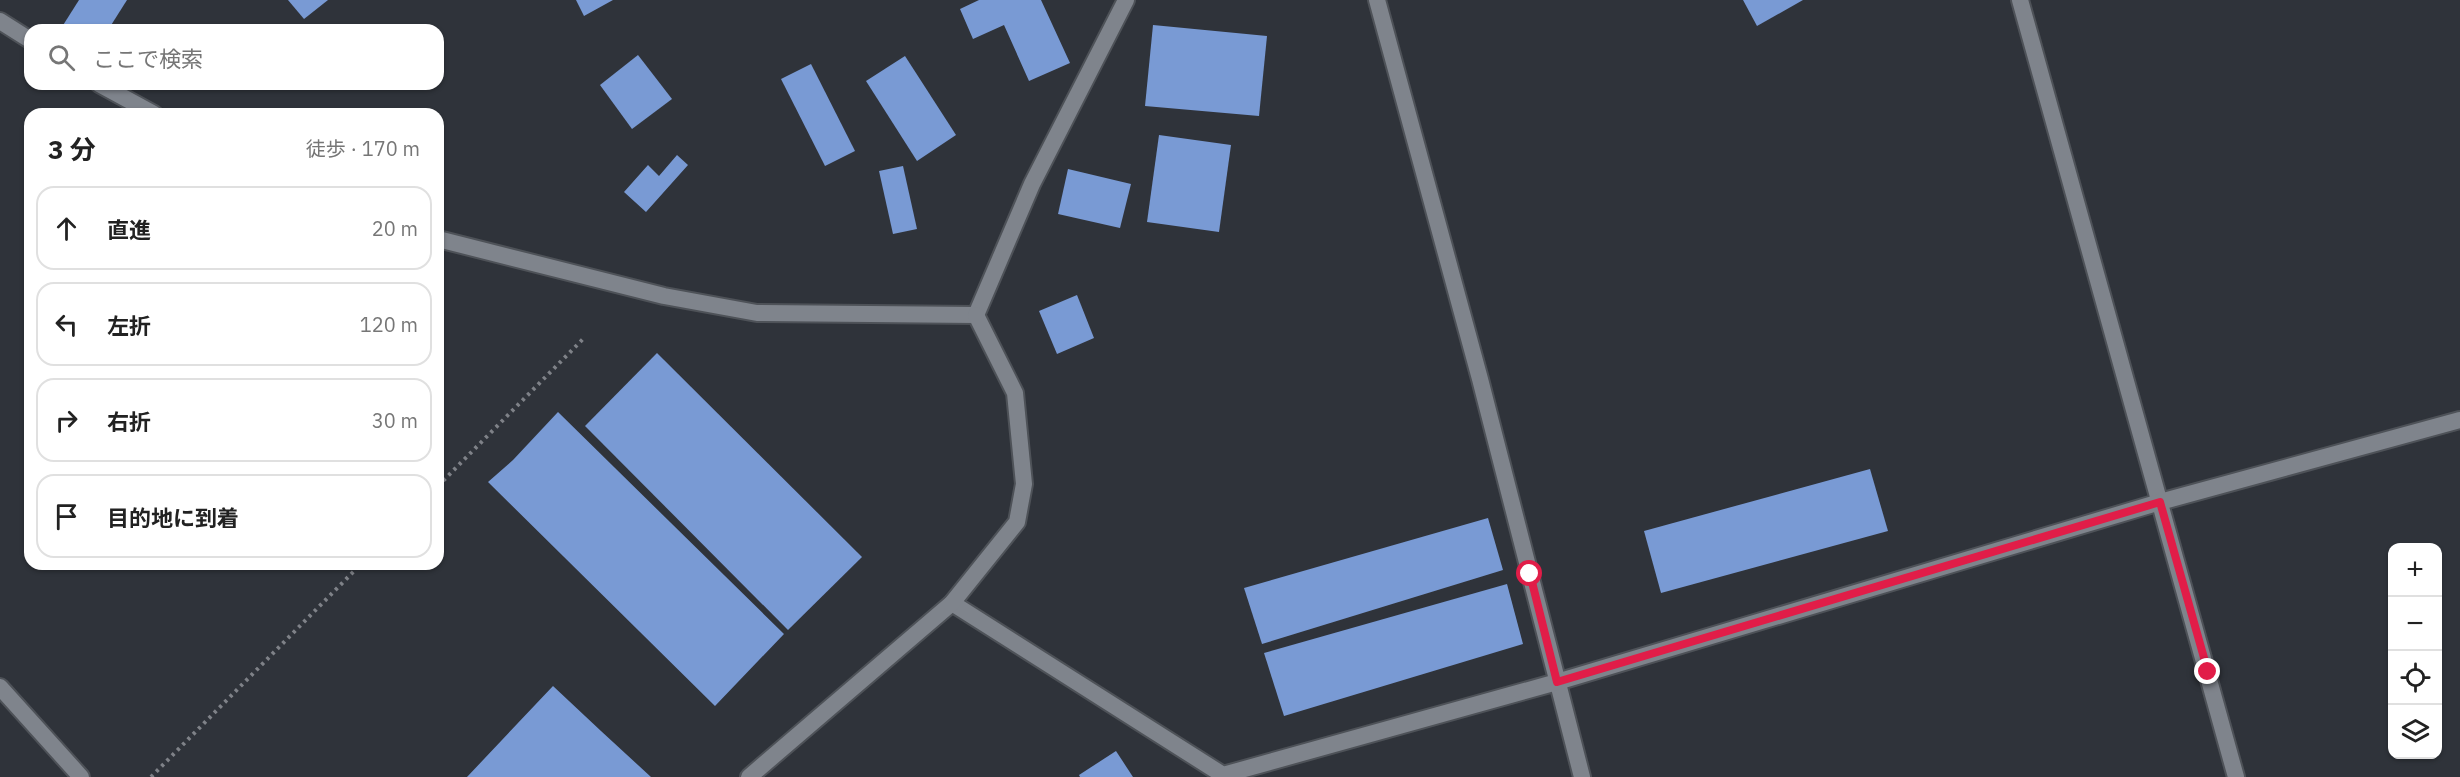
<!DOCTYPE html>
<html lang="ja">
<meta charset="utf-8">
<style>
:root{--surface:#fff;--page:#f2f2f2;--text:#222;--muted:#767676;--line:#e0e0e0}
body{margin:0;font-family:"IBM Plex Sans","Noto Sans JP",sans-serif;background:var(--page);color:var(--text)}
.controls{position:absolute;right:18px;bottom:18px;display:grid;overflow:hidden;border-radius:12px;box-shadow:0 2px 4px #0004}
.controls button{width:54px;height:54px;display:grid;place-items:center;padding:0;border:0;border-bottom:2px solid var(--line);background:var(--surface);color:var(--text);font:30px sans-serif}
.stop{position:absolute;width:18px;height:18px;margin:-14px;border:4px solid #e11d48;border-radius:50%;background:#fff}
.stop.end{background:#e11d48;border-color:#fff;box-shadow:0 2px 6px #0008}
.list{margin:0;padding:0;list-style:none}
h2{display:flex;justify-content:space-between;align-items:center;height:78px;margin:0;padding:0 24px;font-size:26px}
h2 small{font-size:20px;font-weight:400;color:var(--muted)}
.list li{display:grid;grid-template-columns:39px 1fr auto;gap:18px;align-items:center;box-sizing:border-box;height:84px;margin:0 12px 12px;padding:0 12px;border:2px solid var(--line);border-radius:18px}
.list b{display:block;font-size:22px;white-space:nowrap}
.list em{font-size:20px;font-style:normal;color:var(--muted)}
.icon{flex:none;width:33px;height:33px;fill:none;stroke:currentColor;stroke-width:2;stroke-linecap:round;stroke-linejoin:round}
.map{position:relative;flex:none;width:2460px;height:777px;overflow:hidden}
.search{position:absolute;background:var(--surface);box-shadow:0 2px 4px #0004;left:24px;top:24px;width:420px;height:66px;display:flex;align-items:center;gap:15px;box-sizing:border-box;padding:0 21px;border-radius:18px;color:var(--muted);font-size:22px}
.panel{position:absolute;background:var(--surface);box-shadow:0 2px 4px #0004;left:24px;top:108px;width:420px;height:462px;border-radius:18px}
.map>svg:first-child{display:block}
.building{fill:#799ad4}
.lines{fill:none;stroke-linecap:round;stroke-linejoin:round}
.minor-casing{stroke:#4e5258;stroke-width:20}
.path{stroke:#7f8288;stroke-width:4;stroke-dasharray:3 4.5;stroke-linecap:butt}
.minor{stroke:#7f848c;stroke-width:16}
.route{stroke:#e11d48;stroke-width:8}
</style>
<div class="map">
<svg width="2460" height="777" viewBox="0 0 2460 777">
<rect width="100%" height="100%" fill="#2f333a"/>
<!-- building -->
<g class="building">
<polygon points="79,0 127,0 108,30 60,30"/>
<polygon points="288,0 328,0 304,19"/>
<polygon points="576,0 613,0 584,16"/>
<polygon points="979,0 1041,0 1070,63 1029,81 1004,25 973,39 960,9"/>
<polygon points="1743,0 1803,0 1757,26"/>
<polygon points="1153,25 1267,36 1259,116 1145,106"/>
<polygon points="638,55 672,99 632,129 600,85"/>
<polygon points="905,56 956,135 917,161 866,81"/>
<polygon points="811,64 855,151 825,166 781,79"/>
<polygon points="1159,135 1231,145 1219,232 1147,222"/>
<polygon points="677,155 688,165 646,212 624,192 648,165 659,176"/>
<polygon points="903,166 917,229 893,234 879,171"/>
<polygon points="1068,169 1131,184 1120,228 1058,214"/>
<polygon points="1077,295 1094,338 1057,354 1039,311"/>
<polygon points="657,353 862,557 788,630 585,426"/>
<polygon points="558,412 784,634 715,706 488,482 513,460"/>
<polygon points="1870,469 1888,531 1661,593 1644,531"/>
<polygon points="1488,518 1503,570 1262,644 1244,588"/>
<polygon points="1507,584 1523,644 1284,716 1264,653"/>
<polygon points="553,686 601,731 651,777 467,777"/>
<polygon points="1116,751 1133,777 1080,777 1079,775"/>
</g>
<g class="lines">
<defs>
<g id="minor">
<polyline points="1377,0 1480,379 1582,777"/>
<polyline points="2020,0 2236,777"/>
<polyline points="0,21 30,40"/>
<polyline points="99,84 154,114"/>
<polyline points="438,239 664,296 757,313 976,315"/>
<polyline points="976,315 1032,184 1126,0"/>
<polyline points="952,603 1223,775 1557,682 2160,502 2460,420"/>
<polyline points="0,687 81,777"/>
<polyline points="749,777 952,603 1017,522 1024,484 1015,393 976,315"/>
</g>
</defs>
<!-- minor casing -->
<use href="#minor" class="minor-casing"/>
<!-- path -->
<g class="path">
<polyline points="438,486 585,337"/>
<polyline points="151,777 361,564"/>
</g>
<!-- minor -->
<use href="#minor" class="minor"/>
</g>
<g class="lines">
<!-- route -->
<polyline class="route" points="1530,574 1557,682 2160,502 2208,672"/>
</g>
</svg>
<div class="controls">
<button>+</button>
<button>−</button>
<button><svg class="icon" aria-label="locate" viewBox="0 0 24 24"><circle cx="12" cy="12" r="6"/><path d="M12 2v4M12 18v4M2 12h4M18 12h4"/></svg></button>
<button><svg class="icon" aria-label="layers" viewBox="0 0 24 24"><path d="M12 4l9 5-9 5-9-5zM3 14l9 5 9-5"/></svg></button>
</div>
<div class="stop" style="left:1530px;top:574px"></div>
<div class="stop end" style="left:2208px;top:672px"></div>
<div class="search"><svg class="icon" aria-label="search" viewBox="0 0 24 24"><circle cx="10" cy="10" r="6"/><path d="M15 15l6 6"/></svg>ここで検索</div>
<section class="panel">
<h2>3 分<small>徒歩 · 170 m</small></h2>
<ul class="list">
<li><svg class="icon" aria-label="ahead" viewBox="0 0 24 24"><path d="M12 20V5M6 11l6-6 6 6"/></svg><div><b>直進</b></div><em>20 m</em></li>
<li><svg class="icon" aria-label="left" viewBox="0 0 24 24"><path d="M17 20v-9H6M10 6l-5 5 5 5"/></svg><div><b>左折</b></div><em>120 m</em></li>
<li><svg class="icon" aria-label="right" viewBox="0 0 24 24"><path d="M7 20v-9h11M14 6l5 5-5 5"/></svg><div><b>右折</b></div><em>30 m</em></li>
<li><svg class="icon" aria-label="arrive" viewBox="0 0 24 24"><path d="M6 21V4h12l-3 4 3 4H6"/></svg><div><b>目的地に到着</b></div></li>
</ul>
</section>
</div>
